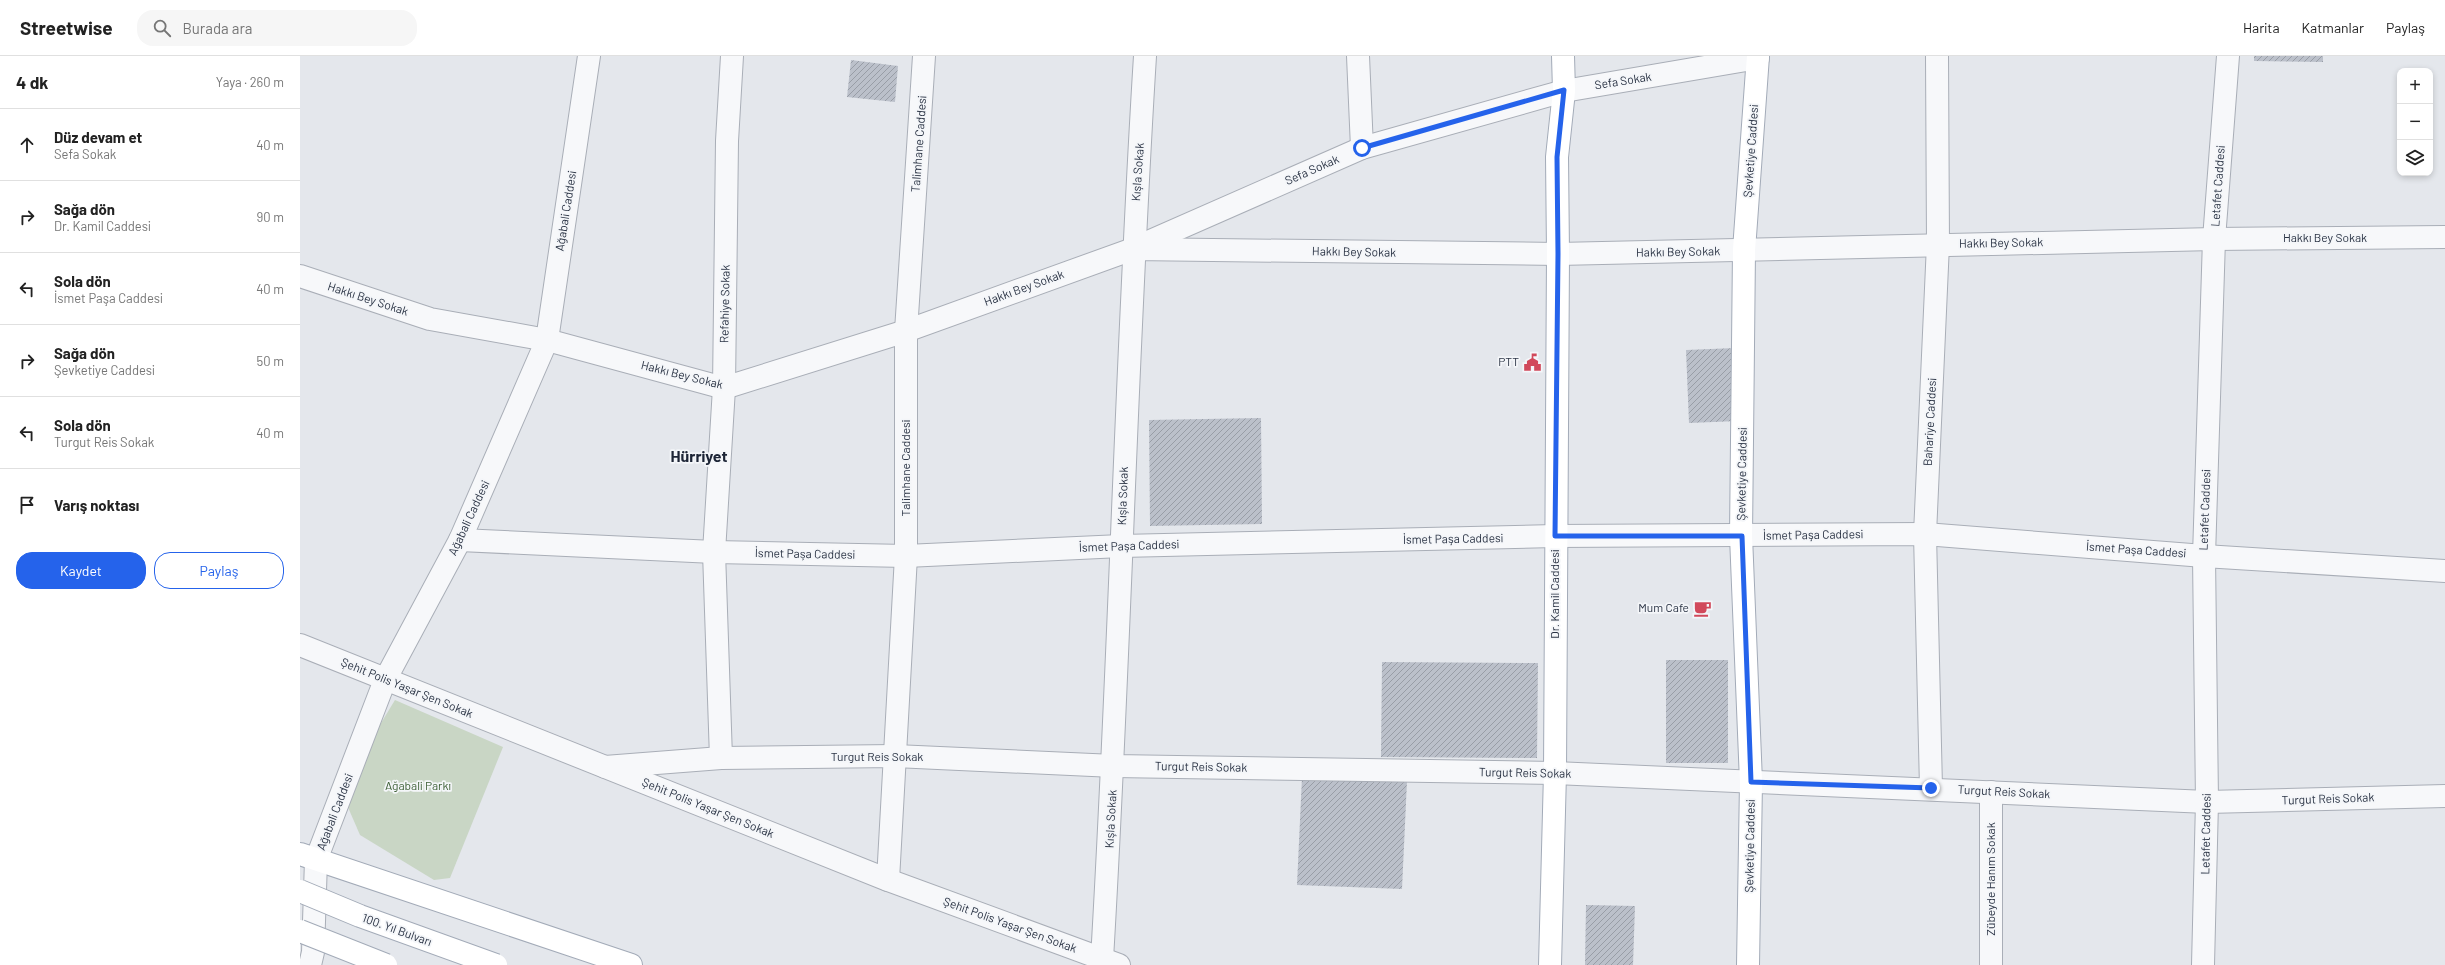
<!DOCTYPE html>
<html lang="tr">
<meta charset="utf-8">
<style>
:root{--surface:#fff;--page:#f6f6f6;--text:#222;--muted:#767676;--line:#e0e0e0;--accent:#2563eb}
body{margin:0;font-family:Barlow,sans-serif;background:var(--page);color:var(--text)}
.controls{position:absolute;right:12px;top:12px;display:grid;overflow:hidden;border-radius:8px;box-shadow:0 2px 6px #0003}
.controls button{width:36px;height:36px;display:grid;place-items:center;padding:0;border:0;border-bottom:1px solid var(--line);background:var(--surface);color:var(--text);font:20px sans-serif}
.stop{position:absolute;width:12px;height:12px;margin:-9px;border:3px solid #2563eb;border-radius:50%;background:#fff}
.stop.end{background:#2563eb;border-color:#fff;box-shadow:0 1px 4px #0008}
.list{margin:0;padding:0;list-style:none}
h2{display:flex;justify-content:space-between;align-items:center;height:52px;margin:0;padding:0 16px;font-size:17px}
h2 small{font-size:13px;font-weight:400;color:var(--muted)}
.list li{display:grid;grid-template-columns:26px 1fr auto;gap:12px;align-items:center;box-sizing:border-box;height:72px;padding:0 16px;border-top:1px solid var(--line)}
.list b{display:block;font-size:15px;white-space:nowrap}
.list p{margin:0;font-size:13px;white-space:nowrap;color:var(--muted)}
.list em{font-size:13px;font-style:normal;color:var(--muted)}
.actions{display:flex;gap:8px;padding:12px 16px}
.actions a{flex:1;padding:9px 0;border:1px solid var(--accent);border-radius:16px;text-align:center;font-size:14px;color:var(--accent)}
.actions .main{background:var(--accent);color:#fff}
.icon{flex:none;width:22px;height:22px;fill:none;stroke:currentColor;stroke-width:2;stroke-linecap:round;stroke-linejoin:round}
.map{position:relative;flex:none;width:2145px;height:909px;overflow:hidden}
header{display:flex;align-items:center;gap:24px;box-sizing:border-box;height:56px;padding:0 20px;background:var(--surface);border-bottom:1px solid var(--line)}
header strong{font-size:19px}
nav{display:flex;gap:22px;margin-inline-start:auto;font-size:14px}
.search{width:280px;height:36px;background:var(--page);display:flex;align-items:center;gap:10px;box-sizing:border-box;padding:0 14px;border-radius:16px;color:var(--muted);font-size:15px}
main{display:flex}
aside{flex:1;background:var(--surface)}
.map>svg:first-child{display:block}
.green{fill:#c9d6c5}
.building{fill:url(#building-hatch)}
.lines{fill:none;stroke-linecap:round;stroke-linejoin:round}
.minor-casing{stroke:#a9aeb7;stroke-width:24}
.major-casing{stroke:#a3abb8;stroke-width:24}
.minor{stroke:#f7f8fa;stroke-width:22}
.major{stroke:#fff;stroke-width:22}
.major-bridge-casing{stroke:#a3abb8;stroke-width:24;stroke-linecap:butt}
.major-bridge{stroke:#fff;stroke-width:22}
.route{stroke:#2563eb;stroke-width:5}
.labels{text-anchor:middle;stroke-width:3.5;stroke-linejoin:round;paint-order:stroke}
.street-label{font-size:12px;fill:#2b3445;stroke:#f4f6f9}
.poi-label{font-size:12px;fill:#2b3445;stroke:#f4f6f9;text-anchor:end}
.park-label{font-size:12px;fill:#3f6138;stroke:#f4f6f9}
.district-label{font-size:16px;font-weight:bold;fill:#1d2536;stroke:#f4f6f9}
</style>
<header>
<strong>Streetwise</strong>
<div class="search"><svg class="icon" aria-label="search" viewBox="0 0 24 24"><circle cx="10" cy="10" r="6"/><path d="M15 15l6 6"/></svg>Burada ara</div>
<nav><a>Harita</a><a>Katmanlar</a><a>Paylaş</a></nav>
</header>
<main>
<aside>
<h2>4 dk<small>Yaya · 260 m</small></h2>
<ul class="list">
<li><svg class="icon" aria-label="ahead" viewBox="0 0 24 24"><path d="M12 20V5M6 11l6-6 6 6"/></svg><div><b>Düz devam et</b><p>Sefa Sokak</p></div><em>40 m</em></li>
<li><svg class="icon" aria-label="right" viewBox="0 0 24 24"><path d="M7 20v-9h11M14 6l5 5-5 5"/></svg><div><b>Sağa dön</b><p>Dr. Kamil Caddesi</p></div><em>90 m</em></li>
<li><svg class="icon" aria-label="left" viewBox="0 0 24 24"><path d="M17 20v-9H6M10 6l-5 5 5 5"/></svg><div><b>Sola dön</b><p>İsmet Paşa Caddesi</p></div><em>40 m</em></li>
<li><svg class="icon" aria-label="right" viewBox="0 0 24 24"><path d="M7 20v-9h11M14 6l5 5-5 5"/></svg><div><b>Sağa dön</b><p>Şevketiye Caddesi</p></div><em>50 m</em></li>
<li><svg class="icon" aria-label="left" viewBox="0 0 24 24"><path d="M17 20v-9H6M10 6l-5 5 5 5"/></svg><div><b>Sola dön</b><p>Turgut Reis Sokak</p></div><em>40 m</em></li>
<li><svg class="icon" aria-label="arrive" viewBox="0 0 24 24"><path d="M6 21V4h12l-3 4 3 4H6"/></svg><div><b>Varış noktası</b></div></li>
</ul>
<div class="actions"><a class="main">Kaydet</a><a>Paylaş</a></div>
</aside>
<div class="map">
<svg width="2145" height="909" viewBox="0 0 2145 909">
<defs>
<pattern id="building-hatch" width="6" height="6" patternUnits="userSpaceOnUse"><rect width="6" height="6" fill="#bbc0ca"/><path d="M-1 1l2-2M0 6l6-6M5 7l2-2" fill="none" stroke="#989da6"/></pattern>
</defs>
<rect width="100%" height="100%" fill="#e4e7ec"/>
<!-- green -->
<polygon class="green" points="95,644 203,691 150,822 134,824 60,779 47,749 58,705"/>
<!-- building -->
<g class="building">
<polygon points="1954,0 2023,0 2023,6 1954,5"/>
<polygon points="551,4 598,10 595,46 547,41"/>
<polygon points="1435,292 1438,365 1389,367 1386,294"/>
<polygon points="961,362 962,468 850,470 849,364"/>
<rect x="1366" y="604" width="62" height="103"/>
<polygon points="1082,606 1238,607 1237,702 1081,701"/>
<polygon points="1002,721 1107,725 1102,833 997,829"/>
<polygon points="1286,849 1335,850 1333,909 1285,909"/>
</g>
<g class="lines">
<defs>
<g id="minor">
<polyline points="1058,0 1062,92"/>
<polyline points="839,190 1062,92 1264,35 1458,2"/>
<polyline points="0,220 130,263 247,284 424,332 606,275 833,193 1258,198 1914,183 2145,181"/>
<polyline points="160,484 414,496 606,500 821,490 1255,480 1625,478 1904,500 2145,515"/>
<polyline points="0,589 588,824 819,909"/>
<polyline points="421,702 414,496 424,332 427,85 432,0"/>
<polyline points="305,711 421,702 595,700 814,710 1255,717 1907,746 2145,740"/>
<polyline points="1631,732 1625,478 1638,188 1637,0"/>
<polyline points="1691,736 1691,909"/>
<polyline points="588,824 606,500 606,275 624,0"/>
<path d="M802,903C820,602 826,301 845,0"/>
<polyline points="10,909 13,896 16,804 85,624 160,484 247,284 289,0"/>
<polyline points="1903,909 1907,746 1904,500 1914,183 1928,0"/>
</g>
<g id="major">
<polyline points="0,798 331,909"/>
<polyline points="1250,909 1255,717 1258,198 1257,101 1264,35 1263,0"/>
<polyline points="1448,909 1451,726 1441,480 1444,194 1458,0"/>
</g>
</defs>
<!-- minor casing -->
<use href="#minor" class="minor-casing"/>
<!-- major casing -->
<use href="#major" class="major-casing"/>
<!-- minor -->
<use href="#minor" class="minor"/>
<!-- major -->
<use href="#major" class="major"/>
<defs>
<g id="major-bridge">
<polyline points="0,835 60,860 196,909"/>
<polyline points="0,875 86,909"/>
</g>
</defs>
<!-- major-bridge casing -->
<use href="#major-bridge" class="major-bridge-casing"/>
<!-- major-bridge -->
<use href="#major-bridge" class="major-bridge"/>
</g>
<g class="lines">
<!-- route -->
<polyline class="route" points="1062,92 1264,34 1257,101 1258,198 1255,480 1442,480 1451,726 1631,732"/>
</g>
<!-- icons -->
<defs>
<symbol id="civic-bare" viewBox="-9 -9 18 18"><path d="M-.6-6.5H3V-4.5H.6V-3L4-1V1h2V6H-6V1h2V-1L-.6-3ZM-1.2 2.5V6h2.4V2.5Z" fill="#d1495b" stroke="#f4f6f9" stroke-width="2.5" paint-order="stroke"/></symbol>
<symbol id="cafe-bare" viewBox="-9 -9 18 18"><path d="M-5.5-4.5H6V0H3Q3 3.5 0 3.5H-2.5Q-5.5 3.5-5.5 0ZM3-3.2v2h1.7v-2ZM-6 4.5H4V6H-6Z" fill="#d1495b" stroke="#f4f6f9" stroke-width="2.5" paint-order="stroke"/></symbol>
</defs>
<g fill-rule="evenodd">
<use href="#civic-bare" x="1220" y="294" width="25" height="25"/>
<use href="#cafe-bare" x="1390" y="540" width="25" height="25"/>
</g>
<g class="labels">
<!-- street labels -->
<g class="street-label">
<text transform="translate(1323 25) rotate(-9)" y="4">Sefa Sokak</text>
<text transform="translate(619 88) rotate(-86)" y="4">Talimhane Caddesi</text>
<text transform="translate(1451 95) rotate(-86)" y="4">Şevketiye Caddesi</text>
<text transform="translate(1012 114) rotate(-24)" y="4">Sefa Sokak</text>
<text transform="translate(838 116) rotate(-86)" y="4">Kışla Sokak</text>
<text transform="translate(1918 130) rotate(-86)" y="4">Letafet Caddesi</text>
<text transform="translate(266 155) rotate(-81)" y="4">Ağabali Caddesi</text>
<text x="2025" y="186">Hakkı Bey Sokak</text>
<text transform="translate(1701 187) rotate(-1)" y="4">Hakkı Bey Sokak</text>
<text transform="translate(1054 196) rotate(1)" y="4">Hakkı Bey Sokak</text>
<text transform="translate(1378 196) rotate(-1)" y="4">Hakkı Bey Sokak</text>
<text transform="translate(724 232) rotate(-20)" y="4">Hakkı Bey Sokak</text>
<text transform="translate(68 243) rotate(18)" y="4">Hakkı Bey Sokak</text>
<text transform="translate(425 248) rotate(-89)" y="4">Refahiye Sokak</text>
<text transform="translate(382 319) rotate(14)" y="4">Hakkı Bey Sokak</text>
<text transform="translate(1630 366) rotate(-87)" y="4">Bahariye Caddesi</text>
<text transform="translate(606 412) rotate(-90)" y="4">Talimhane Caddesi</text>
<text transform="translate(1442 418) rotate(-89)" y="4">Şevketiye Caddesi</text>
<text transform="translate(823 440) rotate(-88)" y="4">Kışla Sokak</text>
<text transform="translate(1905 454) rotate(-88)" y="4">Letafet Caddesi</text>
<text transform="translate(169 462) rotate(-65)" y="4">Ağabali Caddesi</text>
<text transform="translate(1513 479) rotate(-1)" y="4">İsmet Paşa Caddesi</text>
<text transform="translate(1153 483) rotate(-1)" y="4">İsmet Paşa Caddesi</text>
<text transform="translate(829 490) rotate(-2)" y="4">İsmet Paşa Caddesi</text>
<text transform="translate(1836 494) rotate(4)" y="4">İsmet Paşa Caddesi</text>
<text transform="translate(505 498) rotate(1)" y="4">İsmet Paşa Caddesi</text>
<text transform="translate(1255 538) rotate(-90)" y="4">Dr. Kamil Caddesi</text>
<text transform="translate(107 632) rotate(22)" y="4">Şehit Polis Yaşar Şen Sokak</text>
<text x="577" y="705">Turgut Reis Sokak</text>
<text transform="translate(901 711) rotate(1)" y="4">Turgut Reis Sokak</text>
<text transform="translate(1225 717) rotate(1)" y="4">Turgut Reis Sokak</text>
<text transform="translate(1704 736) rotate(3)" y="4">Turgut Reis Sokak</text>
<text transform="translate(2028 743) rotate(-2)" y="4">Turgut Reis Sokak</text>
<text transform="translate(408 752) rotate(22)" y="4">Şehit Polis Yaşar Şen Sokak</text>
<text transform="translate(35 756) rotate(-69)" y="4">Ağabali Caddesi</text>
<text transform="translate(811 763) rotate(-87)" y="4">Kışla Sokak</text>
<text transform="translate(1906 778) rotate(-89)" y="4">Letafet Caddesi</text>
<text transform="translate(1450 790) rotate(-89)" y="4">Şevketiye Caddesi</text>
<text transform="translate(1691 823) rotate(-90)" y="4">Zübeyde Hanım Sokak</text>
<text transform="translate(710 869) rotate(20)" y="4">Şehit Polis Yaşar Şen Sokak</text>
<text transform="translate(97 874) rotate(20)" y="4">100. Yıl Bulvarı</text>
</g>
<!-- poi labels -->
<g class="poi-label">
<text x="1219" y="310">PTT</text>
<text x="1389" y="556">Mum Cafe</text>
</g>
<!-- park labels -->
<g class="park-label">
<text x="118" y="734">Ağabali Parkı</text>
</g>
<!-- district labels -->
<g class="district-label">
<text x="399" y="406">Hürriyet</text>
</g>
</g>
</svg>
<div class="controls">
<button>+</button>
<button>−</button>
<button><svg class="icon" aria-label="layers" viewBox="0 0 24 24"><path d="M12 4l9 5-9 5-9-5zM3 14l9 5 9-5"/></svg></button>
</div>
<div class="stop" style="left:1062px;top:92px"></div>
<div class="stop end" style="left:1631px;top:732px"></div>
</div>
</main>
